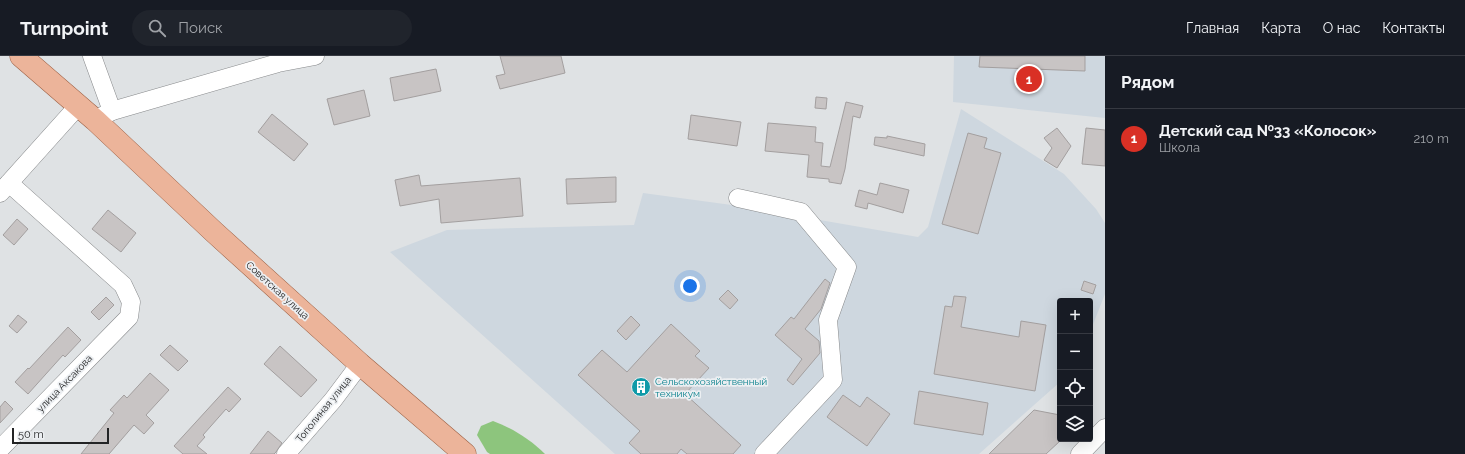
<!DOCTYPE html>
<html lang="ru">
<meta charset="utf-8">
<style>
:root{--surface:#171b24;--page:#20242c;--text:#f1f3f6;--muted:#9ea1a6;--line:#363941;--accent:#d93025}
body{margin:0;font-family:Raleway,sans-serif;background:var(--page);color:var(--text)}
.controls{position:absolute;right:12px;bottom:12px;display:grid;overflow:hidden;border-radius:4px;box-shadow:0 4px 16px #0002}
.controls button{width:36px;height:36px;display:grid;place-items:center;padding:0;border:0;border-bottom:1px solid var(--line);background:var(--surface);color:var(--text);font:20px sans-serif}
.scale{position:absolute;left:12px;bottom:10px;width:97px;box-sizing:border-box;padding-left:4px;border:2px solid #232425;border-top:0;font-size:11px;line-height:14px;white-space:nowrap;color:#232425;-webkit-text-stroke:3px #eceff2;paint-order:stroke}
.you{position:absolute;left:690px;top:230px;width:14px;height:14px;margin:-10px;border:3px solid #fff;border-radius:50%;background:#1a73e8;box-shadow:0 0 0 6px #1a73e833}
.badge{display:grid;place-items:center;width:26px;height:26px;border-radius:50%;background:var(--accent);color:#fff;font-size:13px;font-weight:700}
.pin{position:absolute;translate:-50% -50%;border:2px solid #fff;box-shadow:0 1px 4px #0006}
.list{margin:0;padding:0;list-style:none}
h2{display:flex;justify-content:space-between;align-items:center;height:52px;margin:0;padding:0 16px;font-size:17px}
h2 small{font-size:13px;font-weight:400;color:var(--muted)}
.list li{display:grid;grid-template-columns:26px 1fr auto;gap:12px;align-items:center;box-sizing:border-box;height:60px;padding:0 16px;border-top:1px solid var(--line)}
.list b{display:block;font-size:15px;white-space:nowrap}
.list p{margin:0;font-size:13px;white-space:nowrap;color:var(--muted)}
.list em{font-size:13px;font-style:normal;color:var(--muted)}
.icon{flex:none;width:22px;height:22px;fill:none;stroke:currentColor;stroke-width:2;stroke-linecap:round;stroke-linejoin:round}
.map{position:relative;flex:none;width:1105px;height:398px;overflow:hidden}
header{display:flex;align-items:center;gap:24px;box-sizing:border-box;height:56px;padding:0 20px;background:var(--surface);border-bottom:1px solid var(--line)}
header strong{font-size:19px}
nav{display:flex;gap:22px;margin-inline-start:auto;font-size:14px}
.search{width:280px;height:36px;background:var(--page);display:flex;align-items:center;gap:10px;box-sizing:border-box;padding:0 14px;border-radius:22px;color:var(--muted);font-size:15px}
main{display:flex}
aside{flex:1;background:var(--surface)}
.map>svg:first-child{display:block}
.built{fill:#ced7df}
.green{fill:#8dc57d}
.building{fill:#c8c4c4;stroke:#a39f9f}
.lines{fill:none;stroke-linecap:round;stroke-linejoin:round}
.minor-casing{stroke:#87898b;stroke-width:19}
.major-casing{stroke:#9d6145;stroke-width:23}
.minor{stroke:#fff;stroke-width:18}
.major{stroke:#ecb49a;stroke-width:22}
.labels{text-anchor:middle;stroke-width:3.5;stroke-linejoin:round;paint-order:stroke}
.street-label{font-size:10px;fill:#232425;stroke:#eceff2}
.culture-label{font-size:10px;fill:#0d838f;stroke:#eceff2;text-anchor:start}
</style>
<header>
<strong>Turnpoint</strong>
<div class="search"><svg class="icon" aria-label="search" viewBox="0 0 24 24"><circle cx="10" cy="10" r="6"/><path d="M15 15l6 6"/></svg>Поиск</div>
<nav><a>Главная</a><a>Карта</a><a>О нас</a><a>Контакты</a></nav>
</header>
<main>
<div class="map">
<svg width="1105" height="398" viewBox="0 0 1105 398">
<rect width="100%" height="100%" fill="#dfe2e4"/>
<!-- built -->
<g class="built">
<polygon points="954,0 1105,0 1105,62 953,46"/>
<polygon points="961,53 1064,118 1096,153 1105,167 1105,238 1090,276 1090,245 1060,245 1060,326 979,398 615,398 390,196 447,174 634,169 643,137 739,150 918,181 928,171"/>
</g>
<!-- green -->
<path class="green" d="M493,365C512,372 530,383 545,398H490L487,396L477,379L481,370Z"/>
<!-- building -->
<g class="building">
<polygon points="500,0 561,0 565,17 500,33 496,20 505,18"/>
<polygon points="980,0 1085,0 1085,15 979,11"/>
<polygon points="436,13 441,35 394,45 390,22"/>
<polygon points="364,34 370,60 334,69 327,43"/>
<polygon points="816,41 827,42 826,53 815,52"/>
<polygon points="846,46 863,50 860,62 853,60 845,113 841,128 829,126 829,123 807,121 809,99 765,95 768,67 816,71 815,86 823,87 821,110 830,111"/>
<polygon points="272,58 308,88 294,105 258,76"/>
<polygon points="691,59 741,66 737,90 688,83"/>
<polygon points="1057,72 1071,90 1057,112 1044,104 1052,92 1044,82"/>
<polygon points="1086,72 1105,74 1105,110 1082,108"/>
<polygon points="968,77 987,82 984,92 1001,97 978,178 942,168"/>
<polygon points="887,80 925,88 924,100 874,89 875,81 887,82"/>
<polygon points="419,119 421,130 520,122 523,160 441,167 439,143 400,150 395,124"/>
<polygon points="616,121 616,146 567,148 566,123"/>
<polygon points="880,127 909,134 903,157 868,147 867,153 855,150 859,134 877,139"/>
<polygon points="108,154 136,177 121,196 92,173"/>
<polygon points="17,163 28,173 14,189 3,179"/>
<polygon points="825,223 830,227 821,253 805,273 819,285 820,297 793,329 787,324 802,303 775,279 791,261 794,263"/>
<polygon points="1084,225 1096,229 1093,238 1081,234"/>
<polygon points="728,234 738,244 730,253 719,243"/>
<polygon points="954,240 966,241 961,271 1019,281 1021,265 1046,269 1035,335 934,318 945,250 952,251"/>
<polygon points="106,241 114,249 99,264 91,256"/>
<polygon points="18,259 27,266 17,277 9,270"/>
<polygon points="631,260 640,269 626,284 617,275"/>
<polygon points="671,268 700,295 695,300 709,312 685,338 741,389 733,398 687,398 681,393 677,398 641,398 629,387 640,375 578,319 602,294 627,316"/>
<polygon points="68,271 81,284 65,301 63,299 28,338 15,326 28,312 29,313"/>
<polygon points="170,289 188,305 178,315 160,299"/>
<polygon points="280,290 317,324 301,341 264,308"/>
<polygon points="150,317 169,334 146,359 154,367 144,378 134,369 109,398 81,398 114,357 110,354 124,339 127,342"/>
<polygon points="228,331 241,343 229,356 226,353 203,379 205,381 197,390 207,398 183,398 174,390"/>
<polygon points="919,335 988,347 983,379 914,368"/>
<polygon points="843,339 860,351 867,341 890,358 867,390 827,361"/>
<polygon points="5,345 13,353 0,367 0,351"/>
<polygon points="1034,354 1060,359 1060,385 1046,398 989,398"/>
<polygon points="268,375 282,387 276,396 274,398 250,398"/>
</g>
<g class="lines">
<defs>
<g id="minor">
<polyline points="92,0 112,55"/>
<polyline points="95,64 112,55 278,7 315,0"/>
<polyline points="0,137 78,50"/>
<polyline points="738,142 801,156 847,211 828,264 833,324 764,398"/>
<polyline points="0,393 129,261 131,246 123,229 9,127"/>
<polyline points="286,398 333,344 360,308"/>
<polyline points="1080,398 1105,372"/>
</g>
<polyline id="major" points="21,0 95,64 214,176 360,308 465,398"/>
</defs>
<!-- minor casing -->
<use href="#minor" class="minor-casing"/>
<!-- major casing -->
<use href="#major" class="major-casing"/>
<!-- minor -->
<use href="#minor" class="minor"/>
<!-- major -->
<use href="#major" class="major"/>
</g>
<!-- icons -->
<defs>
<symbol id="building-disc" viewBox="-11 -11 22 22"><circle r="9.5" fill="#0f9aa8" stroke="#eceff2"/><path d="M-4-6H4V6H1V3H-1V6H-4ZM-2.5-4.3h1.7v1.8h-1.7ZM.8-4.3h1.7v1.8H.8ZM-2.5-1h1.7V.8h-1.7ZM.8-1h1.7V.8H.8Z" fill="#fff"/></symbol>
</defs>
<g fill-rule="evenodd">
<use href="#building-disc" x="630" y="320" width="22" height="22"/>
</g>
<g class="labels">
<!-- street labels -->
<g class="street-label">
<text transform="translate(278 234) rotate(42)" y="4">Советская улица</text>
<text transform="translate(64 327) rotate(-46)" y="4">улица Аксакова</text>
<text transform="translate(323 353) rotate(-51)" y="4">Тополиная улица</text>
</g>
<!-- culture labels -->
<g class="culture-label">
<text x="655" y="329">Сельскохозяйственный<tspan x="655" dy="12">техникум</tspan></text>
</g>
</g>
</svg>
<div class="controls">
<button>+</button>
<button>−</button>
<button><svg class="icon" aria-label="locate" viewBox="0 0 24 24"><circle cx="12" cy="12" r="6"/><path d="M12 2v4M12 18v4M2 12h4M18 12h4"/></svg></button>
<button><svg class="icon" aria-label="layers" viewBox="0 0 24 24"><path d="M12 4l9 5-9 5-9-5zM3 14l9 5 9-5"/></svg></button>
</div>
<div class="scale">50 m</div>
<div class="you"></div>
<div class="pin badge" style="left:1029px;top:23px">1</div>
</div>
<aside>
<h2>Рядом<small></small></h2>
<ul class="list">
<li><span class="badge">1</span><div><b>Детский сад №33 «Колосок»</b><p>Школа</p></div><em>210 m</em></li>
</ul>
</aside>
</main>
